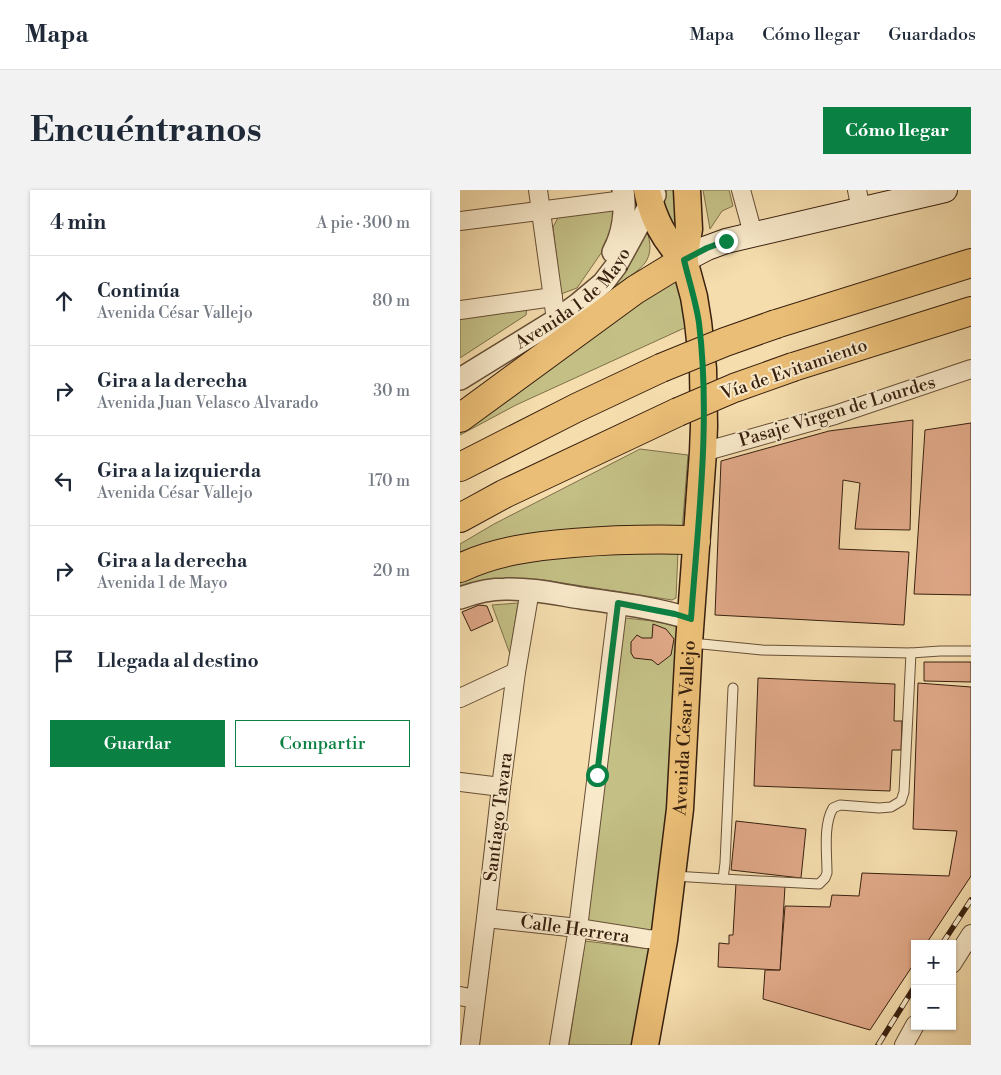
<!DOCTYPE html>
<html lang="es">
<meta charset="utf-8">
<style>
:root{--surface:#fff;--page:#f2f2f3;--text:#1f2937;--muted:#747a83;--line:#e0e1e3;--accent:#0b8043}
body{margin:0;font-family:"Libre Bodoni",serif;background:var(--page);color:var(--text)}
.controls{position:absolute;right:15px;bottom:15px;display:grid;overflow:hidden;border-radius:0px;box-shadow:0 1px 4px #0004}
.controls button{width:45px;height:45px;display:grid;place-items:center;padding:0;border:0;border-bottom:1px solid var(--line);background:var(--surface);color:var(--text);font:25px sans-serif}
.stop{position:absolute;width:15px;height:15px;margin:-11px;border:4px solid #0b8043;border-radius:50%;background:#fff}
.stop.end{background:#0b8043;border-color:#fff;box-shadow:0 1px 5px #0008}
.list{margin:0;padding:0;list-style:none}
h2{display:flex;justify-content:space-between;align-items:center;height:65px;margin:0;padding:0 20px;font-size:21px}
h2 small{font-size:16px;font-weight:400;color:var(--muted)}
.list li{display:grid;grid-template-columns:32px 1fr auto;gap:15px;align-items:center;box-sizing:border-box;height:90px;padding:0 20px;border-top:1px solid var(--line)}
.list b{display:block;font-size:19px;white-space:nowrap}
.list p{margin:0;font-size:16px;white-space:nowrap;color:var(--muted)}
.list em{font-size:16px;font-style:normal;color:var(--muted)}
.actions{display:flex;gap:10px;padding:15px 20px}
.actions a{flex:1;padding:11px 0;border:1px solid var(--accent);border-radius:0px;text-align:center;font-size:18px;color:var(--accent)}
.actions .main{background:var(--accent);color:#fff}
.icon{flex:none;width:28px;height:28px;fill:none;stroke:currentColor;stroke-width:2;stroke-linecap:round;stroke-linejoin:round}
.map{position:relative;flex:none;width:511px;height:855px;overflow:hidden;border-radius:0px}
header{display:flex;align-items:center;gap:30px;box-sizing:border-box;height:70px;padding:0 25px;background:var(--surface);border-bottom:1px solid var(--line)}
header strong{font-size:24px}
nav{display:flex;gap:28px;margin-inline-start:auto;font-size:18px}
.intro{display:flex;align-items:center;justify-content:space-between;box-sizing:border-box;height:120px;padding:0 30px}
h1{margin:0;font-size:35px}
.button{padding:12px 22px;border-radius:0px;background:var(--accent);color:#fff;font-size:18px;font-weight:700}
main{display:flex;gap:30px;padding:0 30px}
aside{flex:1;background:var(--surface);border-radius:0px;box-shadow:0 1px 4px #0004}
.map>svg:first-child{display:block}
.green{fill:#c3bf85;stroke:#7e704a}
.building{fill:#e0a888;stroke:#38200f}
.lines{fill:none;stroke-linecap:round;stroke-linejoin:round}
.service-casing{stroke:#674f36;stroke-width:11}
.minor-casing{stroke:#674f36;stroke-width:20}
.tertiary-casing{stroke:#674f36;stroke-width:24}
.secondary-casing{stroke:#38200f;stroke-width:26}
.primary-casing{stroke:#38200f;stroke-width:29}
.motorway-casing{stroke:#38200f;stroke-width:30}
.service{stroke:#f8e9ca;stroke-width:9}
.minor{stroke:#f8e9ca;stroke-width:18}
.tertiary{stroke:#f8e9ca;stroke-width:21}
.secondary{stroke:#f8e9ca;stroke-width:24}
.primary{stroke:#eabe76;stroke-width:26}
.motorway{stroke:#eabe76;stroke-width:28}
.rail-casing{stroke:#38200f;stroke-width:5.5}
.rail{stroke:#f8e9ca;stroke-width:4;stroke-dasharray:11;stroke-linecap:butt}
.motorway-bridge-casing{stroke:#38200f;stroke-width:30;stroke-linecap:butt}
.motorway-bridge{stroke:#eabe76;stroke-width:28}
.route{stroke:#0b8043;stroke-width:6}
.labels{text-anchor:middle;stroke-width:4;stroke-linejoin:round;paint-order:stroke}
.street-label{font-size:18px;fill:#38200f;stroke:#f8e9ca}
</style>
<header>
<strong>Mapa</strong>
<nav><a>Mapa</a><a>Cómo llegar</a><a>Guardados</a></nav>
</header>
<div class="intro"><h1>Encuéntranos</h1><a class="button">Cómo llegar</a></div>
<main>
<aside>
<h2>4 min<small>A pie · 300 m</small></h2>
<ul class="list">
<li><svg class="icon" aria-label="ahead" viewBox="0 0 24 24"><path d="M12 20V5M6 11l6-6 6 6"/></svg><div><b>Continúa</b><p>Avenida César Vallejo</p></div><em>80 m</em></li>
<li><svg class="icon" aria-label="right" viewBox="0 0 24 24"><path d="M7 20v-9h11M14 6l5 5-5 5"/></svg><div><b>Gira a la derecha</b><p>Avenida Juan Velasco Alvarado</p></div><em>30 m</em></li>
<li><svg class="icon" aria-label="left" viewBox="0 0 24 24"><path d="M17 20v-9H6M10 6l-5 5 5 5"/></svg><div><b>Gira a la izquierda</b><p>Avenida César Vallejo</p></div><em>170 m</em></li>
<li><svg class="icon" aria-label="right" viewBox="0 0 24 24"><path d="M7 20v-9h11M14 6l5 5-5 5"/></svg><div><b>Gira a la derecha</b><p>Avenida 1 de Mayo</p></div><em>20 m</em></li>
<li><svg class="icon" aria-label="arrive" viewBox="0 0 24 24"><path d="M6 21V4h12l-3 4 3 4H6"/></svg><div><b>Llegada al destino</b></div></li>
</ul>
<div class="actions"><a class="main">Guardar</a><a>Compartir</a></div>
</aside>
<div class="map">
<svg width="511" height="855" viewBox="0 0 511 855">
<rect width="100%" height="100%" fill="#f5ddad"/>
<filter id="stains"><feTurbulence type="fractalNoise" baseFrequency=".004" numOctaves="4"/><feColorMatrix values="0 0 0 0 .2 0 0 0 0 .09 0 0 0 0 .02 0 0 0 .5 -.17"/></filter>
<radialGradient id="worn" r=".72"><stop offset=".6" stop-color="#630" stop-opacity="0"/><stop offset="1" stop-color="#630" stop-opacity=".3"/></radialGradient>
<!-- green -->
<g class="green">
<polygon points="207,0 214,0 222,48 200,16"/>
<polygon points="243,0 269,0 273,16 262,21 250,39"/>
<polygon points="155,20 155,43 117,98 101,104 93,37 99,26"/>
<path d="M186,38C198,72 181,78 157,95L153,91Z"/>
<polygon points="215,86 231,135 56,215 0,245 0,233"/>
<polygon points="67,116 66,125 0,168 0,127"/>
<polygon points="180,259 228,265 222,342 0,371 0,354 34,334"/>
<polygon points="128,362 218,362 216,408 212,410 84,390 30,390 0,400 0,387 6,383"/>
<polygon points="58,413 50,464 32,415"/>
<polygon points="165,428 193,431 222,437 198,743 123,730"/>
<polygon points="125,751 190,759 177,855 109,855"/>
</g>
<!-- building -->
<g class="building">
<polygon points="453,230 450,340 395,339 400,293 383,290 379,359 449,362 444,435 255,425 261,271 369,241"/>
<polygon points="511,233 511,405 454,404 465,240"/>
<polygon points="19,415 27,416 33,431 11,441 2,422"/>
<polygon points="193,434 206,439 214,449 211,465 198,475 192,470 174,468 171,463 171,452 177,445 182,448 192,448"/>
<polygon points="464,472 511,472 511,492 464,491"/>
<polygon points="298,488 435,494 434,531 442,531 441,560 432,560 430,601 294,596"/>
<polygon points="458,493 511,497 511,686 466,754 455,754 455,772 410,840 303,809 305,780 320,780 325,716 370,717 372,705 399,706 402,683 489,686 497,641 453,639"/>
<polygon points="276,631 346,639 341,688 271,680"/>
<polygon points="276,693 325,696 320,780 258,777 259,753 269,754 269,745 273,745"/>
</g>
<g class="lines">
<defs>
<g id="service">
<polyline points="232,453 302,460 451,463 480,461 511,461"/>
<polyline points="214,686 263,689 265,673 273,498"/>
<path d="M263,689L359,694L365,688L367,683C367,663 363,635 373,618L380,615L419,618L431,617L441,611L444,602L451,463"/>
</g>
<g id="minor">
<polyline points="78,0 96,130"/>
<polyline points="281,0 293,44"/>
<polyline points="397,0 401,20"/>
<polyline points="0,31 164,10"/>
<polyline points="0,120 93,107"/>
<polyline points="243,262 375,225 511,179"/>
<polyline points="0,508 56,482"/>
<polyline points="0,592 41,597"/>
<polyline points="26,728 118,738 187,749 204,750"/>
<polyline points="492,774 511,744"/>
<polyline points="0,806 15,809"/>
<polyline points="10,855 26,728 41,597 56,482 70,400"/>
<polyline points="99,855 118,738 158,413"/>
<polyline points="444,855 455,835"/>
</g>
<g id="tertiary">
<path d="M153,62C163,44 166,21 163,0"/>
<path id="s1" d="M0,189L96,130L118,114L143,93L156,76L195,5"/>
<path d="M0,408C14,403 29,399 45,399C70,398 96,404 121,408C158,413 196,418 231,429"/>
</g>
<polyline id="secondary" points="224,70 247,58 266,51 485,0"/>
<g id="primary">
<path d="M187,0C193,29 204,49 224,70"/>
<path id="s2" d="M185,855L204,750L220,619L229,453L243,262L244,236L243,179L238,132L234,107L224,70L229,39L227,0"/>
</g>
<g id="motorway">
<polyline points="316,134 511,73"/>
<polyline points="333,177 511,121"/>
<polyline points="0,228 175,100 224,70"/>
<polyline points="0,277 116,218 201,178"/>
<polyline points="0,328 44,304 218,222"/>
<path d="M0,378C36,361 74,356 113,353C151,350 190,349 229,350L236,351"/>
</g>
</defs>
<!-- service casing -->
<use href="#service" class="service-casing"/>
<!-- minor casing -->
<use href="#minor" class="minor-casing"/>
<!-- tertiary casing -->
<use href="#tertiary" class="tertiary-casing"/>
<!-- secondary casing -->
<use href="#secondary" class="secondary-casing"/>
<!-- primary casing -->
<use href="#primary" class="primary-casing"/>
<!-- motorway casing -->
<use href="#motorway" class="motorway-casing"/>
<!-- service -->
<use href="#service" class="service"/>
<!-- minor -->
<use href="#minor" class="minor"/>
<!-- tertiary -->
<use href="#tertiary" class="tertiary"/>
<!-- secondary -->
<use href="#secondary" class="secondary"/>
<!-- primary -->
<use href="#primary" class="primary"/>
<!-- motorway -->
<use href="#motorway" class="motorway"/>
<defs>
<g id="rail">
<polyline points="482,754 511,710"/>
<polyline points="418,855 455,796"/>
</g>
</defs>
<!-- rail casing -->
<use href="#rail" class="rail-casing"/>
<!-- rail -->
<use href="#rail" class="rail"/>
<defs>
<g id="motorway-bridge">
<polyline points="201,178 265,152 316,134"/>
<polyline points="218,222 274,198 333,177"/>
</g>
</defs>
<!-- motorway-bridge casing -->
<use href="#motorway-bridge" class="motorway-bridge-casing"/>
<!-- motorway-bridge -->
<use href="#motorway-bridge" class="motorway-bridge"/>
</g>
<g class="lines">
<!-- route -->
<path class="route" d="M137,585L158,413L215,424L231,429C238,331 251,231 239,133C236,112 229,91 224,70L247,58L266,51"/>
</g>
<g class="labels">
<!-- street labels -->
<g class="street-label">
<text dy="6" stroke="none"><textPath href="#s1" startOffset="140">Avenida 1 de Mayo</textPath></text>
<text transform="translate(334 179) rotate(-19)" y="6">Vía de Evitamiento</text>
<text transform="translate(377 221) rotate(-17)" y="6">Pasaje Virgen de Lourdes</text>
<text dy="6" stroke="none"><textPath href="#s2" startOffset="320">Avenida César Vallejo</textPath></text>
<text transform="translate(38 627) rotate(-83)" y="6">Santiago Tavara</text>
<text transform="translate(115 739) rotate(8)" y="6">Calle Herrera</text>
</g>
</g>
<rect width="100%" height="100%" filter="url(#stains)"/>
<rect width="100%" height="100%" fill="url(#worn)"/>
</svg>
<div class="controls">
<button>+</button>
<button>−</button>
</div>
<div class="stop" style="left:137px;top:585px"></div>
<div class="stop end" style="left:266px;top:51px"></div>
</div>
</main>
